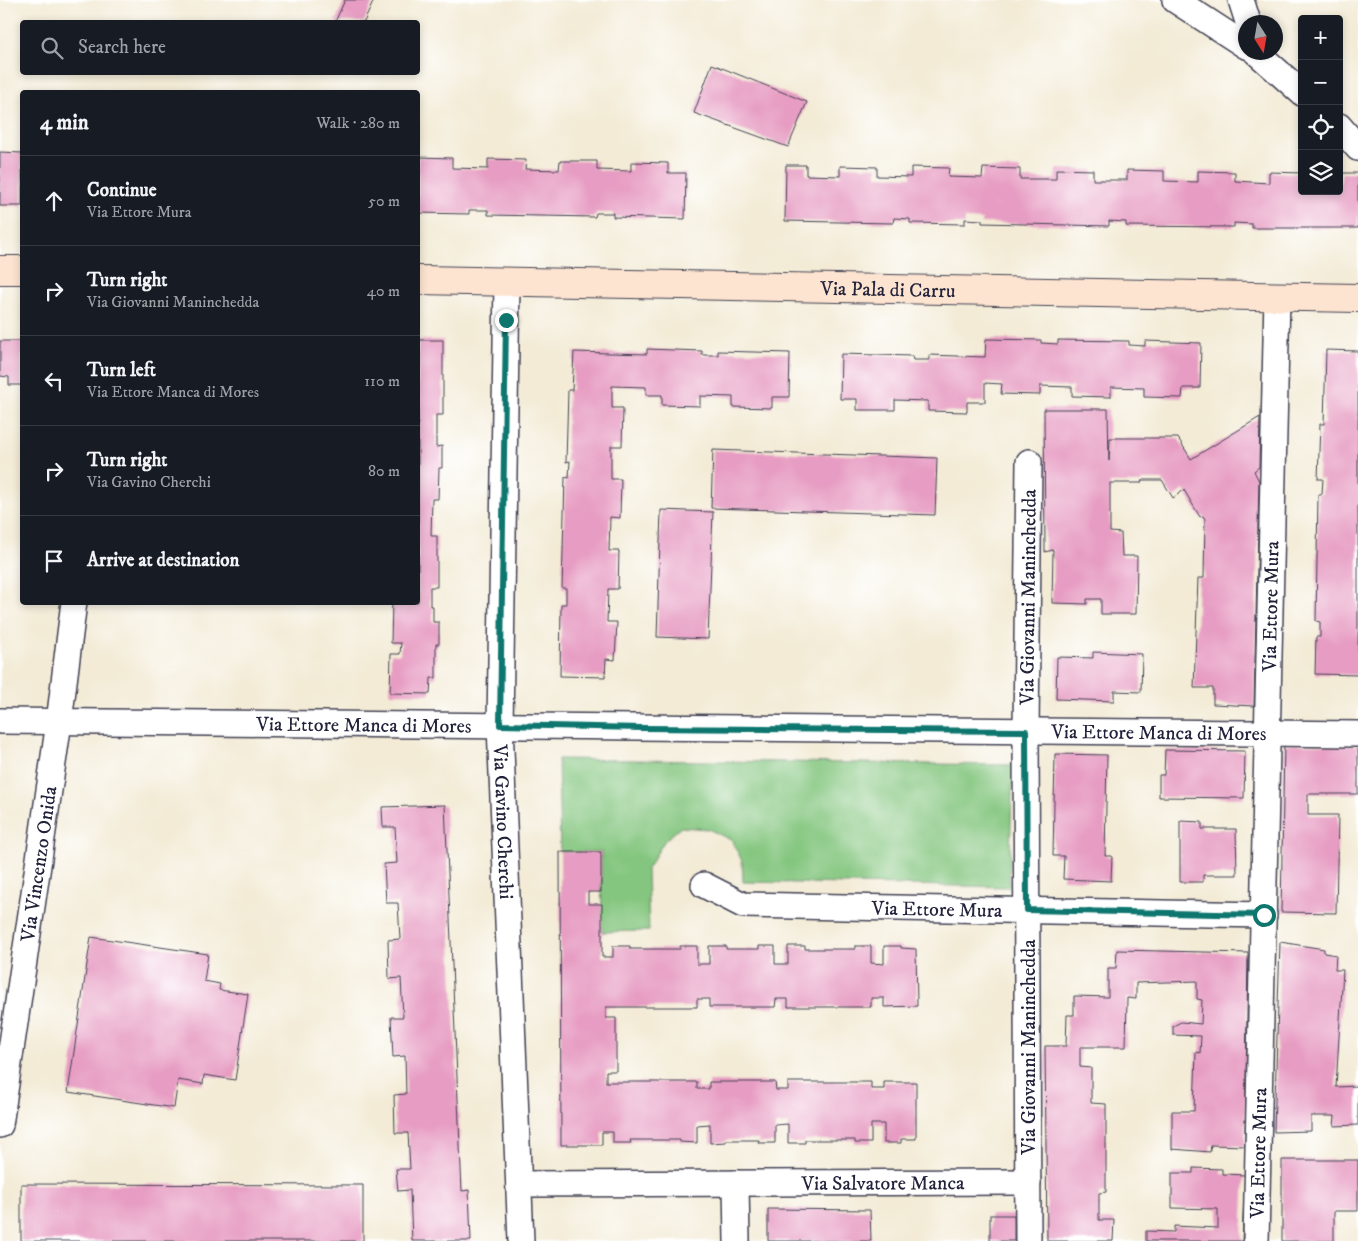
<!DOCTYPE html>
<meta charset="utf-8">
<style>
:root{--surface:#171b24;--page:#242831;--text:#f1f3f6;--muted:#9ea1a6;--line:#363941}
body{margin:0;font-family:"IM FELL DW Pica",serif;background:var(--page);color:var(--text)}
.controls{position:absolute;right:15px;top:15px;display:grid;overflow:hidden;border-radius:5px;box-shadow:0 2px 8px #0003}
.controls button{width:45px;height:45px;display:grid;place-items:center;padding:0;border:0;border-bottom:1px solid var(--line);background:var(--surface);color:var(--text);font:25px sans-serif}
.compass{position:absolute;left:1238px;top:15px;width:45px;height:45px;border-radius:50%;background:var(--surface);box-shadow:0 2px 8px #0003;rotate:169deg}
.stop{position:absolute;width:15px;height:15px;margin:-11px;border:4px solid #0f766e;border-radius:50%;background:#fff}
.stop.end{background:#0f766e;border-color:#fff;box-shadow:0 1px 5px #0008}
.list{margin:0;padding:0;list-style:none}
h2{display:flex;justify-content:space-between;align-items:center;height:65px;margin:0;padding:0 20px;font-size:21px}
h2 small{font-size:16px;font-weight:400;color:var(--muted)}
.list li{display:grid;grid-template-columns:32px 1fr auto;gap:15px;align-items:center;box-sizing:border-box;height:90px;padding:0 20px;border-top:1px solid var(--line)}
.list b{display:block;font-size:19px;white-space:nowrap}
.list p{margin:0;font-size:16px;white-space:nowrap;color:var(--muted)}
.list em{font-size:16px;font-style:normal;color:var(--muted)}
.icon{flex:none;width:28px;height:28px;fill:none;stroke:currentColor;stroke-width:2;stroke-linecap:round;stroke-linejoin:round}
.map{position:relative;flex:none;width:1358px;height:1241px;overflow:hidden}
.search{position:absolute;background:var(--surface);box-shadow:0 2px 8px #0003;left:20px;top:20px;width:400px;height:55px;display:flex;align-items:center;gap:12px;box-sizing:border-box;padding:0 18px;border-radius:5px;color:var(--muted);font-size:19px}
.panel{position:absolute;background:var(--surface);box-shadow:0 2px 8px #0003;left:20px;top:90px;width:400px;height:515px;border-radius:5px}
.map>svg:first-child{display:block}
.green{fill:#84c67f;stroke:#53745d}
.building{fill:#e79dc3}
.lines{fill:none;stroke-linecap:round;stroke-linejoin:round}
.street-casing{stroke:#414052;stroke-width:28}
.secondary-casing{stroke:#414052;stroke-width:30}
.street{stroke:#fff;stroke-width:25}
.secondary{stroke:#fde4d0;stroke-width:28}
.route{stroke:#0f766e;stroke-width:6}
.labels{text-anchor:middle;stroke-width:4.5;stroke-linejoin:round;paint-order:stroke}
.street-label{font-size:20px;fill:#22223b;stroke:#fff}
</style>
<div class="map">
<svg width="1358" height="1241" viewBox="0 0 1358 1241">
<rect width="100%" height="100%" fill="#fff"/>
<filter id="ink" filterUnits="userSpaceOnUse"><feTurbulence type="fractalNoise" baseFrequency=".02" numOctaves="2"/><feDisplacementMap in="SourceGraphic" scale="10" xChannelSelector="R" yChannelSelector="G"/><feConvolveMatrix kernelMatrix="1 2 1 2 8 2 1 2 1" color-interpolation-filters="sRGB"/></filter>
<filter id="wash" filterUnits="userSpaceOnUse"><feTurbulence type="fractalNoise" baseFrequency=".0096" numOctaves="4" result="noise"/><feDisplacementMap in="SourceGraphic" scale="20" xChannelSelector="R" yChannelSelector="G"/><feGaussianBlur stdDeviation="1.12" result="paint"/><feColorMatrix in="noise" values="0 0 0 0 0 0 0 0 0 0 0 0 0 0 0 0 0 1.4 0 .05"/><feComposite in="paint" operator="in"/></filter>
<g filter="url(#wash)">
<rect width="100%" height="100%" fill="#f3ebd6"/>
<!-- green -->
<polygon class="green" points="558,759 1013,765 1009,887 743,882 742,861 731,840 708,829 681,827 665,840 647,869 649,931 602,932 601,852 560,852"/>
<g id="blocks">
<!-- building -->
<g class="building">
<polygon points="345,0 374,0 364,22 335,22"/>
<polygon points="712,64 807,102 788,147 694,113"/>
<polygon points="0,152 22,153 22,206 0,206"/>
<polygon points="418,157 452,158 452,168 488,169 488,159 526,160 525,169 559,170 560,161 597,161 597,170 631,171 631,162 668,163 668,173 686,173 685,219 613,217 613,213 596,213 595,217 488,215 488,210 469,210 469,214 418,213"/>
<polygon points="786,165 806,165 806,175 840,176 840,166 877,167 877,176 911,177 911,167 949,168 948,177 982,178 983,168 1020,169 1020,179 1056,179 1056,169 1093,170 1093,180 1127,180 1127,170 1164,171 1164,181 1198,182 1198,171 1235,172 1235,181 1269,183 1269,172 1302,173 1302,191 1339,191 1342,173 1358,173 1358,228 1252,228 1252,224 1234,223 1234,227 1126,226 1126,222 1109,221 1109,226 982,223 982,220 965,219 965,224 910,223 910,219 894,218 893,223 785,221"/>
<polygon points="986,339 1041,340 1041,343 1058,344 1058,340 1129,341 1129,345 1145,346 1145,341 1201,343 1200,388 1183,388 1182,398 1144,397 1144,388 1111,387 1111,397 1072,396 1072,387 1040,386 1040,395 1001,394 1002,384 985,383 985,402 967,402 967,412 928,411 928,401 895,400 895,410 857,410 857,399 840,399 841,354 912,356 913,360 929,360 929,355 985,357"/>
<polygon points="418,340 443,340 443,415 436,415 436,447 442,446 442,468 439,468 438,499 432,499 431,536 437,536 437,587 430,587 430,606 433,606 433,622 439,622 439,644 436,644 436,678 431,678 430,694 390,693 391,654 400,654 401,643 391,643 392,602 418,602"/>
<polygon points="0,341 22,341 22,385 9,385 9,377 0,376"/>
<polygon points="647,349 702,351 702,355 718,355 718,351 790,353 789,397 772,397 772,408 733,407 733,397 700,396 700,406 662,405 662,395 646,395 646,387 612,386 612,408 623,408 622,446 611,446 611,479 621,479 620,518 610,517 609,551 619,551 618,589 608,589 607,622 617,622 615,660 606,659 605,677 560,676 561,604 566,604 566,588 562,588 565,477 569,478 570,461 566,462 568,390 572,390 574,352 647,354"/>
<polygon points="1326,350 1358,351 1358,675 1315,674 1316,637 1320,637 1320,622 1316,621 1318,494 1322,494 1323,479 1318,479 1320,424 1324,424"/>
<polygon points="1044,409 1108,409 1109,461 1110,438 1178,438 1191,459 1260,417 1259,467 1254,471 1259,481 1254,706 1213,704 1213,688 1194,688 1198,578 1204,578 1205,519 1203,516 1200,517 1184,490 1173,498 1162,480 1142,480 1141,483 1110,483 1110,532 1121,533 1122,556 1137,556 1136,614 1101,614 1101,599 1087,599 1087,604 1052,603 1053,550 1045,552"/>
<polygon points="713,450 937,458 935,515 711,508"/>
<polygon points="661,510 713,512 708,639 657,637"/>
<polygon points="1093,652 1142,654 1141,692 1114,691 1114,701 1056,699 1057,657 1093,658"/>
<polygon points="1284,744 1358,745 1358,794 1308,794 1308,815 1338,815 1336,913 1281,912"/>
<polygon points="1165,750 1245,751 1244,798 1159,797 1159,775 1164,775"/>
<polygon points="1055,754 1107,755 1105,856 1112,856 1111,881 1063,879 1064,856 1053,856"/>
<polygon points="445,805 462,1191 469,1190 471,1241 412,1241 410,1190 398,1191 396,1169 410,1169 408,1133 395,1133 394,1095 406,1094 405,1056 393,1057 391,1017 403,1017 401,978 389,979 388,940 400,939 398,903 386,903 384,864 397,863 395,827 383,827 382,807"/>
<polygon points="1180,821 1202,822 1202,829 1236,829 1237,875 1203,875 1203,882 1180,882"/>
<polygon points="560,852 601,852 601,892 588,892 588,904 602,904 602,957 613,957 613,946 630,946 630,949 680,949 680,946 697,946 697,964 709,964 709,946 726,946 726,949 759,949 759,946 775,946 775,964 788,964 788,946 805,946 805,949 855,949 855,946 871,946 871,963 884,964 884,946 901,946 901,948 916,949 917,1006 884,1007 884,998 871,998 871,1007 788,1007 788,999 776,999 775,1007 709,1007 709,999 697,999 697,1007 606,1007 606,1018 616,1018 616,1071 606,1071 606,1082 697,1082 697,1089 709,1089 709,1082 775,1082 776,1090 788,1090 788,1082 871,1082 871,1089 884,1089 884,1082 916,1082 916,1139 901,1139 901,1143 884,1143 884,1124 871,1124 871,1143 855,1143 855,1140 805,1140 805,1143 788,1143 788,1124 775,1125 775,1143 758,1143 759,1140 726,1140 726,1142 710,1143 710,1124 697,1125 697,1143 680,1142 680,1140 630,1140 631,1143 613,1143 613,1132 602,1132 602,1145 561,1145"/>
<polygon points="91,937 208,954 204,981 220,984 219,990 248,994 235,1080 204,1075 203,1084 178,1080 174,1108 68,1092"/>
<polygon points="1280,942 1324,949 1324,953 1336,955 1335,970 1343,970 1336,1087 1358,1086 1358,1125 1334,1126 1335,1116 1311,1116 1311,1131 1274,1132"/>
<polygon points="1117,950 1248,953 1245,1146 1211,1145 1210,1152 1172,1149 1172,1111 1194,1111 1196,1052 1200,1053 1201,1036 1173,1035 1173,1026 1181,1022 1201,1024 1202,1000 1197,999 1197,981 1136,983 1136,999 1127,998 1126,1047 1080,1047 1080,1067 1091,1068 1091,1103 1106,1104 1106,1192 1099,1193 1099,1220 1114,1220 1113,1241 1047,1241 1045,1046 1066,1046 1067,1015 1074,1015 1074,996 1108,997 1108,968 1116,968"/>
<polygon points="1282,1160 1358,1160 1358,1211 1334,1211 1334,1241 1282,1241"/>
<polygon points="1193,1168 1222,1169 1222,1174 1245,1175 1242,1241 1146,1241 1146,1231 1174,1232 1174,1226 1218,1228 1218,1209 1172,1208 1172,1173 1193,1173"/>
<polygon points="21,1184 363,1185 363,1241 21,1241"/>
<polygon points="768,1209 870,1210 871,1241 768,1241"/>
<rect x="990" y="1215" width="24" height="26"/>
</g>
</g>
</g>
<g filter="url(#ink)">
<use href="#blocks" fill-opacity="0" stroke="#414052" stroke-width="1"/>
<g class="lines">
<defs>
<g id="street">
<polyline points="1175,0 1246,46"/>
<polyline points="1241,0 1248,22"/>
<polyline points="1256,52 1302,93"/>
<polyline points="1339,126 1358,148"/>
<path id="s1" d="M507,282L500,725L521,1241"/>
<path id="s2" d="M0,721L1358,734"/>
<path id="s3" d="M704,885L743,905L1264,915"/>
<path id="s4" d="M0,1125L59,722L74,602"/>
<polyline points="736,1183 737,1241"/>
<path id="s5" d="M519,1184L1028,1182"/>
<path id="s6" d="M1028,1241L1026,731L1029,462"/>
<path id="s7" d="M1256,1241L1277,296"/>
</g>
<g id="secondary">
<polyline points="0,270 22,270"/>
<path id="s8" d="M418,280L1358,298"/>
</g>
</defs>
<!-- street casing -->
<use href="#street" class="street-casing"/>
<!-- secondary casing -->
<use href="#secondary" class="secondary-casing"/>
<!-- street -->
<use href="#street" class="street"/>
<!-- secondary -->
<use href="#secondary" class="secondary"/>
</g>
</g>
<g class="lines" filter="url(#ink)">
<!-- route -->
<polyline class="route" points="506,320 500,725 642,728 1026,731 1027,910 1264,915"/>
</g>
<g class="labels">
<!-- street labels -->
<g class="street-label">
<text dy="7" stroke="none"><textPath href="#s8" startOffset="470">Via Pala di Carru</textPath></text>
<text dy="7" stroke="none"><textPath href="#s6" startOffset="644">Via Giovanni Maninchedda</textPath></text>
<text dy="7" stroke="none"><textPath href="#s7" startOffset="635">Via Ettore Mura</textPath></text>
<text dy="7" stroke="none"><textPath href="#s2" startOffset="364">Via Ettore Manca di Mores</textPath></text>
<text dy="7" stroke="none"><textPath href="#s2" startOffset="1159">Via Ettore Manca di Mores</textPath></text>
<text dy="7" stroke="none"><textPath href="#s1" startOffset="540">Via Gavino Cherchi</textPath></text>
<text dy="7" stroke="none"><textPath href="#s4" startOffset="264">Via Vincenzo Onida</textPath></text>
<text dy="7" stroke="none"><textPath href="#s3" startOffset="238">Via Ettore Mura</textPath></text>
<text transform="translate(1028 1047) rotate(-90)" y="7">Via Giovanni Maninchedda</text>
<text dy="7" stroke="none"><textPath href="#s7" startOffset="88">Via Ettore Mura</textPath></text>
<text dy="7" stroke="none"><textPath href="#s5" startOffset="364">Via Salvatore Manca</textPath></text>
</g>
</g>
</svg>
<div class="controls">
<button>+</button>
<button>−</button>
<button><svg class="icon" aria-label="locate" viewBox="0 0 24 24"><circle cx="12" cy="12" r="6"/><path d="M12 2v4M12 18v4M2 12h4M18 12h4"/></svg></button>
<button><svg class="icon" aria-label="layers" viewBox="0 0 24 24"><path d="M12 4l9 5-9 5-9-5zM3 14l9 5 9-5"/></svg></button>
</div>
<svg class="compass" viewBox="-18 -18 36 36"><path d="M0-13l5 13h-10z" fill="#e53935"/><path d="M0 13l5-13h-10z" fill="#9ea1a6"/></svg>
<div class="stop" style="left:1264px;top:915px"></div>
<div class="stop end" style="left:506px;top:320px"></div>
<div class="search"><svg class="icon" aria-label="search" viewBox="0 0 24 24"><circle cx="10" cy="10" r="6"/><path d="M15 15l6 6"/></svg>Search here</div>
<section class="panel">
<h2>4 min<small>Walk · 280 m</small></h2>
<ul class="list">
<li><svg class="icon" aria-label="ahead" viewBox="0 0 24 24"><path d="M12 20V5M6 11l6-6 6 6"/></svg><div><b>Continue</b><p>Via Ettore Mura</p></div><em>50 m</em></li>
<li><svg class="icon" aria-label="right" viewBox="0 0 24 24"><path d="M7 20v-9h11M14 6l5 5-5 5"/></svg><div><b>Turn right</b><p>Via Giovanni Maninchedda</p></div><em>40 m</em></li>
<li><svg class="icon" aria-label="left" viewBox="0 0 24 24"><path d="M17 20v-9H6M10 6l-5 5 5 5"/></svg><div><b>Turn left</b><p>Via Ettore Manca di Mores</p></div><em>110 m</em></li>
<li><svg class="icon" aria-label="right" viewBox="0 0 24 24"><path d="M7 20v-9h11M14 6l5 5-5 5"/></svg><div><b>Turn right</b><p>Via Gavino Cherchi</p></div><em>80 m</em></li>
<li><svg class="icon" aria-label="arrive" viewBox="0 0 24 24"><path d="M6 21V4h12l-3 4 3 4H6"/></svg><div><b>Arrive at destination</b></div></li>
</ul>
</section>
</div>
